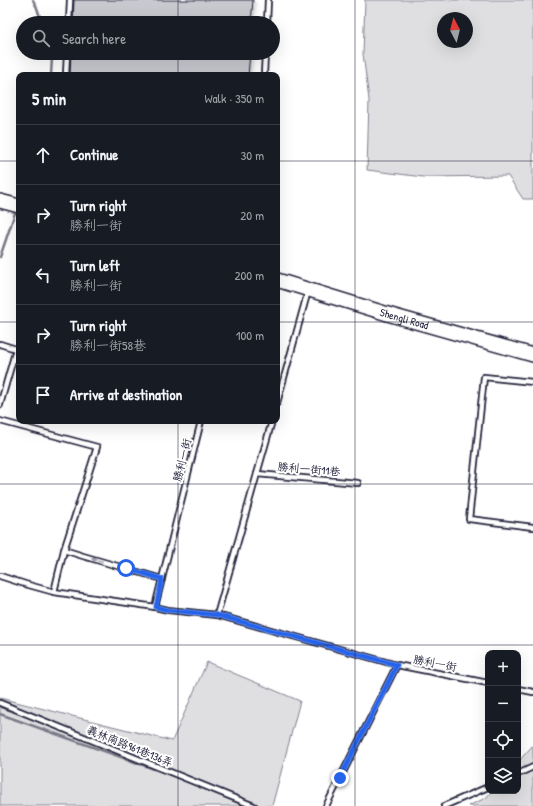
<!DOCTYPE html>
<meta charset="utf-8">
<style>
:root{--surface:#171b24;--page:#20242c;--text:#f1f3f6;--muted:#9ea1a6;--line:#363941}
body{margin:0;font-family:"Patrick Hand","LXGW WenKai TC",sans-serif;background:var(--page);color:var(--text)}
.controls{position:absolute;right:12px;bottom:12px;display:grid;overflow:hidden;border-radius:8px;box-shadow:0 4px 16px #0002}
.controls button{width:36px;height:36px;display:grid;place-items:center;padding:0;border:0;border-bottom:1px solid var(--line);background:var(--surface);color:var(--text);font:20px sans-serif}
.compass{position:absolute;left:437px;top:12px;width:36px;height:36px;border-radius:50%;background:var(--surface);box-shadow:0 4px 16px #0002;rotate:353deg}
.stop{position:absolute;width:12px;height:12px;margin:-9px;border:3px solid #2563eb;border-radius:50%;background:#fff}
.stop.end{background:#2563eb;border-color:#fff;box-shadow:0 1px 4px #0008}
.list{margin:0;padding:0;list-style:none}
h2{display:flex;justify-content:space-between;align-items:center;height:52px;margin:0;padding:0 16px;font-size:17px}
h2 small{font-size:13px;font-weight:400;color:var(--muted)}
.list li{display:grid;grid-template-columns:26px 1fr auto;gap:12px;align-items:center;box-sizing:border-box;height:60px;padding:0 16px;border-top:1px solid var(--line)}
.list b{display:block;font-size:15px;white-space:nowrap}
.list p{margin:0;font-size:13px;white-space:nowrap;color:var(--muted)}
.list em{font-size:13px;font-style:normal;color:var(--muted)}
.icon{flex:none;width:22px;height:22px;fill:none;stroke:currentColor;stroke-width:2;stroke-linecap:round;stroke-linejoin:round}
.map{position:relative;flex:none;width:533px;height:806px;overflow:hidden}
.search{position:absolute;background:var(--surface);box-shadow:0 4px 16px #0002;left:16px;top:16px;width:264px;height:44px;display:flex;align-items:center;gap:10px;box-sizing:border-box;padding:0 14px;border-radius:22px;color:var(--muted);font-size:15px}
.panel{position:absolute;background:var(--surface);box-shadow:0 4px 16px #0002;left:16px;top:72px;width:264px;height:352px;border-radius:8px}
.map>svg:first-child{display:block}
.green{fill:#dfdfe2;stroke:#80808e;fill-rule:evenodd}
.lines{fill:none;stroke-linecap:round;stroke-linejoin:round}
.stream{stroke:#7a7a88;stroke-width:2.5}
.building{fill:#c8c8cf;stroke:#22223b;filter:url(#shadow)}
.lane-casing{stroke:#22223b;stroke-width:8}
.secondary-casing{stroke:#22223b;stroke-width:16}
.lane{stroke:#fff;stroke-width:4.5}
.secondary{stroke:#fff;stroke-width:13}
.oneway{fill:#9c9ca7}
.route{stroke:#2563eb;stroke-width:5}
.grid{fill:none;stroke:#22223b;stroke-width:1;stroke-opacity:0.55}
.labels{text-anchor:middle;stroke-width:4;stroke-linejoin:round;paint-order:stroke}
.street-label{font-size:11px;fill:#22223b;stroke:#fff}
</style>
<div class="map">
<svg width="533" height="806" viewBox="0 0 533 806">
<defs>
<filter id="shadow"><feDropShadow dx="1.5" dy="3" stdDeviation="2" flood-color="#0004"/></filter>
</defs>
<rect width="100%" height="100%" fill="#fff"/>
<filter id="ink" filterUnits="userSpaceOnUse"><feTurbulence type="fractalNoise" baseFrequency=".025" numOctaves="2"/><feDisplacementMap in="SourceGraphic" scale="8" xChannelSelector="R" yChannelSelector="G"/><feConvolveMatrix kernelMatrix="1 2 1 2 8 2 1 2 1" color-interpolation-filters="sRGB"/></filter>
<g filter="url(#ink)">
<!-- green -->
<g class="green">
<path d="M365,0H533V199H523L508,176L423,177L367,170L369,100L363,54ZM443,18H467V42H443Z"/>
<polygon points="207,662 300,701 272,806 0,806 0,698 172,741"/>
<polygon points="533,745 533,806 468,806 486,798 492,791 518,791 518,762"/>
</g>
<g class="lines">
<!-- stream -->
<g class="stream">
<polyline points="33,0 37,8 42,23"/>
<polyline points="50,53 52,58 51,75"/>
<polyline points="0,257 16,210"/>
<polyline points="0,714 171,775"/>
<polyline points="253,804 259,806"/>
</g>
</g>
<!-- building -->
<g class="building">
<polygon points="74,0 253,0 251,23 73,23"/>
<polygon points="71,53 250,53 248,75 70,75"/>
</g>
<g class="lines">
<defs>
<g id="lane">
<polyline points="69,23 70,0"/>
<polyline points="267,23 268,0"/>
<polyline points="66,75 67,53"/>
<polyline points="264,75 265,53"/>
<polyline points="0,344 16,349 0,405"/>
<polyline points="533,382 484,377 469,519 533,527"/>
<polyline points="277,403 308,291"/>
<polyline points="0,421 97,447 64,550 54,592"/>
<polyline points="201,421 155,607 168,610 217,615 397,665 488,683"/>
<polyline points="257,474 358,483"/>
<polyline points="64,550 83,556 162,579"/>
<polyline points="0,576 25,584 54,592 155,607"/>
<polyline points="217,615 272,421"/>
<polyline points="518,689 533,692"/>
<polyline points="0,703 254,806"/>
<polyline points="518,774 533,767"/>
<polyline points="326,806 397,665"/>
<polyline points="444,806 488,787"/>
</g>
<g id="secondary">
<polyline points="0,201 19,206"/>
<path id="s1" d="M277,280L391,315L533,355"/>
</g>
</defs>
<!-- lane casing -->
<use href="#lane" class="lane-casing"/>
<!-- secondary casing -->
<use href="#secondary" class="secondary-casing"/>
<!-- lane -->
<use href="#lane" class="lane"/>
<!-- secondary -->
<use href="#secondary" class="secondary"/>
</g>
<!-- one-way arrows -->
<defs><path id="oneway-solid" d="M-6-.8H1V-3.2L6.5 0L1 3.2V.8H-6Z"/></defs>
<use class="oneway" href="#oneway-solid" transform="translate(97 560) rotate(-166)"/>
</g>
<g class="lines" filter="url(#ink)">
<!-- route -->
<polyline class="route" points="126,568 162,579 156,607 168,610 217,615 397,665 340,778"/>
</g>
<!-- grid -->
<path class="grid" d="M178,0V23M355,0V806M178,53V75M0,161H19M277,161H533M0,322H19M277,322H533M178,421V806M0,484H533M0,645H533"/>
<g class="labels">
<!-- street labels -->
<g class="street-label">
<text dy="4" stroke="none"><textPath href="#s1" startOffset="133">Shengli Road</textPath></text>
<text transform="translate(182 460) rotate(-76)" y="4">勝利一街</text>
<text transform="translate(309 469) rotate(5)" y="4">勝利一街11巷</text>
<text transform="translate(435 663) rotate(11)" y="4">勝利一街</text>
<text transform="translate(130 746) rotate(22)" y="4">義林南路961巷136弄</text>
</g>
</g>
</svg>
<div class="controls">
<button>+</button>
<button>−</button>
<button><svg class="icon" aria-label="locate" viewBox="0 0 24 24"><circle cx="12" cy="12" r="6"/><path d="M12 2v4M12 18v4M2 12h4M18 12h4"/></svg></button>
<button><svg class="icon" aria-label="layers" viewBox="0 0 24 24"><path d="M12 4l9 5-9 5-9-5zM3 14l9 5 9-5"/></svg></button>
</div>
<svg class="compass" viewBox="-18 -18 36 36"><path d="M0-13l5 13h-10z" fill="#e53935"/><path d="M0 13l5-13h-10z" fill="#9ea1a6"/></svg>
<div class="stop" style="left:126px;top:568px"></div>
<div class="stop end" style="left:340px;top:778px"></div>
<div class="search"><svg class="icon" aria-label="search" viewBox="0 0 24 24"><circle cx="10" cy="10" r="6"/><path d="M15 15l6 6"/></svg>Search here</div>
<section class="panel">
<h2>5 min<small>Walk · 350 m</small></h2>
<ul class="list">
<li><svg class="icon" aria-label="ahead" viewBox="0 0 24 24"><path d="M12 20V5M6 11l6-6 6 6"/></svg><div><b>Continue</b></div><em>30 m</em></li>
<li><svg class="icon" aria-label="right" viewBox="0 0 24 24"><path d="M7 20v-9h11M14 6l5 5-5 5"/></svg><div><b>Turn right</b><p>勝利一街</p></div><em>20 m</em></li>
<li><svg class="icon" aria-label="left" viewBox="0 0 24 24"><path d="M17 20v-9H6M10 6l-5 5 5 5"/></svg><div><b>Turn left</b><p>勝利一街</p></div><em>200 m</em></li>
<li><svg class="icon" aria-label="right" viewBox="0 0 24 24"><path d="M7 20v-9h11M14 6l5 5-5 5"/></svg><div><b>Turn right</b><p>勝利一街58巷</p></div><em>100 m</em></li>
<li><svg class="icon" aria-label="arrive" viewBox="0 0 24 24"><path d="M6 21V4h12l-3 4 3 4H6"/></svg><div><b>Arrive at destination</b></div></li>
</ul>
</section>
</div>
